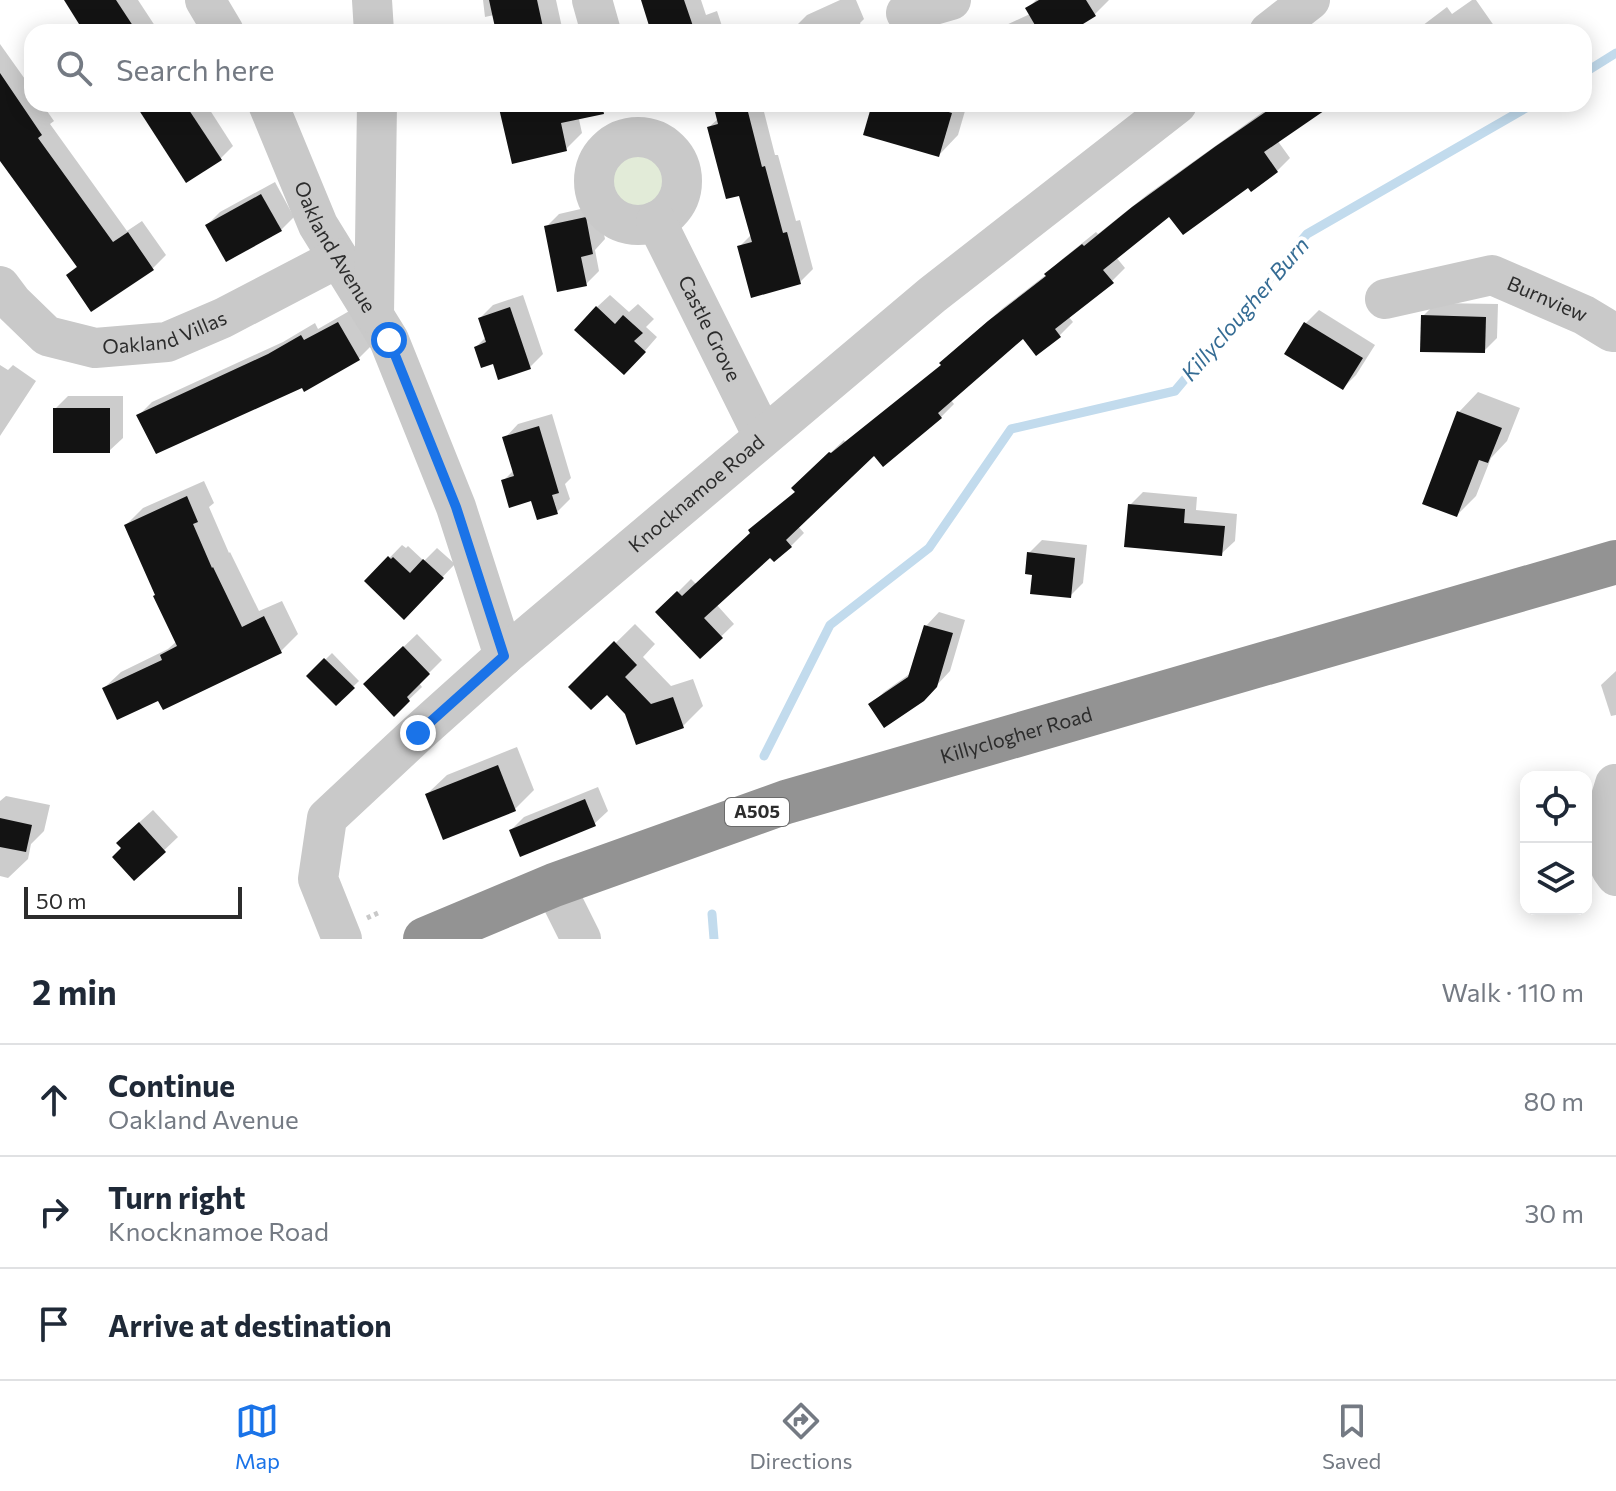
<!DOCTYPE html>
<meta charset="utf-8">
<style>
:root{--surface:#fff;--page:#f2f2f3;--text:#1f2937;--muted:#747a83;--line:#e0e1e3;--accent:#1a73e8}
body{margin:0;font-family:Commissioner,sans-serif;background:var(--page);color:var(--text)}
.controls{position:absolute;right:24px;bottom:24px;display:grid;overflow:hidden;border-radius:16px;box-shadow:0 4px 20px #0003}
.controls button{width:72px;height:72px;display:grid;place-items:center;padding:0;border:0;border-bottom:2px solid var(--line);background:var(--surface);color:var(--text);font:40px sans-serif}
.scale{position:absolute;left:24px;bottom:20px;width:218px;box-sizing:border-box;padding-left:8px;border:4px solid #2c2c2c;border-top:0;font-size:22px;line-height:28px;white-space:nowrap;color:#2c2c2c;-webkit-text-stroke:6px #fff;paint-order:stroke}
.stop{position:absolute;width:24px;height:24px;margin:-18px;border:6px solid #1a73e8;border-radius:50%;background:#fff}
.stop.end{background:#1a73e8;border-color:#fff;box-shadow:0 2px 8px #0008}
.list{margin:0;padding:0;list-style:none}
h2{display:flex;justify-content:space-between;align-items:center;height:104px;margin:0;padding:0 32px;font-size:34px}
h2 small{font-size:26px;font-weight:400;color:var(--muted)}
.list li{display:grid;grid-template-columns:52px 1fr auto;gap:24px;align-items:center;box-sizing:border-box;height:112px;padding:0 32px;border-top:2px solid var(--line)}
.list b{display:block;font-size:30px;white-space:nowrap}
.list p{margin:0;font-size:26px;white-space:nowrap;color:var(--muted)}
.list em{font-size:26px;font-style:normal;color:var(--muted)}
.icon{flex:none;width:44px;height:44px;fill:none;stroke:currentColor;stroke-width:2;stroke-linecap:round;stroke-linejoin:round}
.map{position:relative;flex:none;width:1616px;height:939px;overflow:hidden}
.search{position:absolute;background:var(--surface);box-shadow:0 4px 20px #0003;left:24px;right:24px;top:24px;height:88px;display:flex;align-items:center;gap:20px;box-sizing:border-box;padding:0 28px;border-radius:24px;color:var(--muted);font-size:30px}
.sheet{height:440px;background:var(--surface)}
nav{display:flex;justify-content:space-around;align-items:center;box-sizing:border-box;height:112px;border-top:2px solid var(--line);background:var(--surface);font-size:22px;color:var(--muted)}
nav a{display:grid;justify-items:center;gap:4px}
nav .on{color:var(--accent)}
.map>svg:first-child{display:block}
.green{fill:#e2ebd8}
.shadow{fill:#0003}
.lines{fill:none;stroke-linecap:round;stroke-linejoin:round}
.stream{stroke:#c2dbed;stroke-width:9}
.building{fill:#131313}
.path{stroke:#c9c9c9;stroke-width:5;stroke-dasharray:4 4;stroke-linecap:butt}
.minor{stroke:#c9c9c9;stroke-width:40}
.highway{stroke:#939393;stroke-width:44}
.route{stroke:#1a73e8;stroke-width:10}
.labels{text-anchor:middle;stroke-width:8;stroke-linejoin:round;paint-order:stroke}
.shield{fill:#fff;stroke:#6b6b6b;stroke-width:2}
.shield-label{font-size:18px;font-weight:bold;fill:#2c2c2c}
.street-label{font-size:20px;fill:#2c2c2c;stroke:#fff}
.water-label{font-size:22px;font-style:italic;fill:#356c94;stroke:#fff}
</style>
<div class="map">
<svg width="1616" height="939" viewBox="0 0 1616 939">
<rect width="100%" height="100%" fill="#fff"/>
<!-- green -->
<circle class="green" cx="639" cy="182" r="29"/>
<!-- shadow -->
<g class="shadow">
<polygon points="66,0 138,0 159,32 91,32"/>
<polygon points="483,0 556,0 563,32 498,32 494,15 485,17"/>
<polygon points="643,0 701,0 706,15 717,11 724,32 665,32"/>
<polygon points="840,0 856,0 864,19 860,23 864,32 790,32 807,15"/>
<polygon points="1036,0 1109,0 1094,15 1066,32 991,32 1030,14 1027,9"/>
<polygon points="1472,0 1476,0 1497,30 1495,32 1414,32 1447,7 1452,14"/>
<polygon points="979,26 981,32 966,32"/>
<polygon points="0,44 32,89 32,104 42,104 54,121 50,124 127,231 142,221 166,255 153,268 68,275 78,265 0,150"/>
<polygon points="137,104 206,104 233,146 220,159"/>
<polygon points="500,104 589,104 578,115 582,133 566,149"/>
<polygon points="715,104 762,104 775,155 778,155 796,221 800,220 813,269 800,282 739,247 752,234 740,194 709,127 719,118"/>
<polygon points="874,104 967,104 958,135 939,155"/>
<polygon points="1274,104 1330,104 1277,140 1290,158 1277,171 1249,185 1170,214 1116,257 1125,268 1112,281 1068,316 1073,322 1060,335 1036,353 1024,336 950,399 954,404 941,417 874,453 798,526 804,533 791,546 771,555 716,604 734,624 700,657 658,612 691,579 697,585 753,532 751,530 764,517 796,491 794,488 844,440 845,442 943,364 955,350 1003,308 1047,274 1060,261 1096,232 1098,234 1148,194"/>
<polygon points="275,182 294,217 281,230 207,225 220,212"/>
<polygon points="598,205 605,239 595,250 599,271 586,284 546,227 559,214"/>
<polygon points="523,295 543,354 530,367 494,361 476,347 486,337 480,318 493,305"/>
<polygon points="610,295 629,312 638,304 654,319 646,327 657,337 637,360 597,307"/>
<polygon points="1436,303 1498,304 1497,338 1484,351 1423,316"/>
<polygon points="351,310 372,345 359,358 303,385 139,415 152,402 283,342 315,323 318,329"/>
<polygon points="1319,310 1375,345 1356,375 1343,388 1287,353 1306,323"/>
<polygon points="0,365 8,370 13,365 36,381 0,436"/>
<polygon points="1478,392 1520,408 1507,441 1491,458 1476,496 1457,515 1459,412"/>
<polygon points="68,396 123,396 123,438 109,451 55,409"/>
<polygon points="552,414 571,478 565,484 570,499 557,512 503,481 514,470 505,438 518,424"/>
<polygon points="204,481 214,503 209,507 229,553 230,552 259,611 282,601 298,634 281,651 159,698 104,688 121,672 168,649 177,641 126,525 143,508"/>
<polygon points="1143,492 1197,497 1196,510 1237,514 1235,541 1221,554 1130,505"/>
<polygon points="1042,540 1087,545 1083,583 1070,596 1034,573 1029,553"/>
<polygon points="402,545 406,548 408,546 424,561 437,548 455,564 404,617 367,581"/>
<polygon points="939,612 965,620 950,671 937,685 871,705 884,692 911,673 926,626"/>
<polygon points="635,624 655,644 643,657 671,686 693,679 703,706 683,726 627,713 607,692 571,687"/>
<polygon points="417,634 442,660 419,683 422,687 394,714 365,684"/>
<polygon points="332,653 359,681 336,703 309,676"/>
<polygon points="1616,671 1616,715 1611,716 1601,685"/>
<polygon points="517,747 534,790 515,809 427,794 447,775"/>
<polygon points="598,787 608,811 594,824 511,830 524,817"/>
<polygon points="6,796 50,805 44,831 31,844 28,859 8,878 0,876 0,801"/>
<polygon points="153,810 178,837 134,879 124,848 131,830"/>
</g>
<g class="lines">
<!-- stream -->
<g class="stream">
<polyline points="1584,73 1616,53"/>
<polyline points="764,756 830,625 929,548 1011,429 1175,391 1307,234 1533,104"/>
<polyline points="712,914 714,939"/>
</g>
</g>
<!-- building -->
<g class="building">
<polygon points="64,0 116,0 137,32 84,32"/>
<polygon points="489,0 537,0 544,32 496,32"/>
<polygon points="641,0 684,0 695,32 651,32"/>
<polygon points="1039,0 1086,0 1096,16 1070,32 1039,32 1025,8"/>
<polygon points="0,73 42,135 38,138 113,242 128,232 154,270 91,312 66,275 77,267 0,161"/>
<polygon points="135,104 185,104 222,160 186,183"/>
<polygon points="498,104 602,104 604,114 561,123 567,151 512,164"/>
<polygon points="713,104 746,104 762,167 765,166 783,233 787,232 801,284 751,298 737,246 752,242 739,196 726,199 707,127 718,124"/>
<polygon points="872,104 922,104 952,113 939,157 863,135"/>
<polygon points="1277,104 1334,104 1264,152 1278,172 1251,192 1248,188 1183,235 1169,217 1103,270 1114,283 1055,329 1061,337 1036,356 1023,339 938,413 942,418 883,467 874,456 786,540 792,547 774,562 770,558 704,618 723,638 700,659 655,612 677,591 682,596 750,533 748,530 795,492 791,488 829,452 831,453 941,365 939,363 988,321 1046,276 1044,274 1082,244 1084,246 1132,207 1216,146"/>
<polygon points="261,194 282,231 226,262 205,225"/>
<polygon points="586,217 593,254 581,257 587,286 557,292 544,226"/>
<polygon points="596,306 615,324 623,315 643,333 634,341 646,352 624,375 574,330"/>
<polygon points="510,307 531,369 498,380 493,364 481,368 474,347 486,342 478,318"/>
<polygon points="1421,315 1486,317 1485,353 1420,352"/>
<polygon points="338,322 360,360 304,392 302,388 156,454 136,415 268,354 301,335 304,340"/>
<polygon points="1304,322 1363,358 1343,390 1284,354"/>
<rect x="53" y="408" width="57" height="45"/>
<polygon points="1457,411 1502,428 1488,463 1479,460 1457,517 1422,504"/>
<polygon points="539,426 559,493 552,495 558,514 537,520 531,501 509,508 501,480 514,476 502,437"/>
<polygon points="187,496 198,522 193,524 212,568 213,567 242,627 264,616 282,653 163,710 158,701 117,720 102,688 162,660 160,655 177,646 153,596 155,595 124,525"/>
<polygon points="1128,504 1185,509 1184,523 1225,526 1222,556 1124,547"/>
<polygon points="1027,552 1075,558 1071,598 1030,594 1032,575 1025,574"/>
<polygon points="388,556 391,559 393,557 410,573 423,559 444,578 404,620 364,581"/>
<polygon points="924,625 953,633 937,687 924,701 884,728 868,704 908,677"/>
<polygon points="614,641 637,665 625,677 651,704 673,697 684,728 636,745 625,714 607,695 591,710 568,687"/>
<polygon points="403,646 430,674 407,697 410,701 394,717 363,684"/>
<polygon points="324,658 355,688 336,706 306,676"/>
<polygon points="498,765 516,811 443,840 425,794"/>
<polygon points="585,799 596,826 520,857 509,830"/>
<polygon points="0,818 32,825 26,852 0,847"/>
<polygon points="139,822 166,852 134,881 112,857 121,848 116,843"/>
</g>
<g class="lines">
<!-- path -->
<polyline class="path" points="367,918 378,913"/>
<!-- minor -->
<g class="minor">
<polyline points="205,0 224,32"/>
<polyline points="372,0 374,32"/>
<polyline points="592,0 601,32"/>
<polyline points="906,13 951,0"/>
<polyline points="1269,32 1310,0"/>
<path id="s1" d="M268,104L318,225L389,340L456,507L504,656"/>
<circle cx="638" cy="181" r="44"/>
<path id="s2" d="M656,221L763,436"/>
<path id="s3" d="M0,286L12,302L47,336L95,348L167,342L223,318L338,258"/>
<path id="s4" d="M1385,299L1492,275L1584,315L1612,332H1616"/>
<polyline points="374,314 377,104"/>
<polyline points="1615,784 1605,817 1611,869 1616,876"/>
<polyline points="554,885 581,939"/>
<path id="s5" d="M342,939L318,879L327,818L418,733L504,656L932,295L1177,104"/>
</g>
<!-- highway -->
<path class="highway" id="s6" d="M425,939L554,885L786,802L1616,562"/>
</g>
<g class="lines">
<!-- route -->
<polyline class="route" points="389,340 456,507 504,656 418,733"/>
</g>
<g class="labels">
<!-- shield labels -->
<rect class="shield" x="725" y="798" width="64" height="28" rx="6"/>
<g class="shield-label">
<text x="757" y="818">A505</text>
</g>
<!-- street labels -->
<g class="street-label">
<text dy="7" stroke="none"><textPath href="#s1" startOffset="158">Oakland Avenue</textPath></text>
<text dy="7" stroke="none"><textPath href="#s4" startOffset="170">Burnview</textPath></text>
<text dy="7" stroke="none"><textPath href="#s3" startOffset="190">Oakland Villas</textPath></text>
<text dy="7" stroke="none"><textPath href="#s2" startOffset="120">Castle Grove</textPath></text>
<text dy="7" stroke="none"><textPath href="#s5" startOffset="618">Knocknamoe Road</textPath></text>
<text dy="7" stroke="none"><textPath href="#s6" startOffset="626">Killyclogher Road</textPath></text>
</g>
<!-- water labels -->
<g class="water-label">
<text transform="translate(1245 309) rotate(-49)" y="8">Killyclougher Burn</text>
</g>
</g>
</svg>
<div class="controls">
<button><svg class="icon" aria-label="locate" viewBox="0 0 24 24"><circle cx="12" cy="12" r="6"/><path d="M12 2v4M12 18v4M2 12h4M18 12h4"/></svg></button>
<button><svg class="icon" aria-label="layers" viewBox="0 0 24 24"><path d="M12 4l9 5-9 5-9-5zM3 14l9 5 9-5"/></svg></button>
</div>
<div class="scale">50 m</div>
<div class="stop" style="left:389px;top:340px"></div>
<div class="stop end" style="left:418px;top:733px"></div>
<div class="search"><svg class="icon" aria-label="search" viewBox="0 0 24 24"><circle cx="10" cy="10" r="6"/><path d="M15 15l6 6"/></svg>Search here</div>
</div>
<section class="sheet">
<h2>2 min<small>Walk · 110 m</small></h2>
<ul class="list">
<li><svg class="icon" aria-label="ahead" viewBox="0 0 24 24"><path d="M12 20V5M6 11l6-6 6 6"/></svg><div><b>Continue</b><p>Oakland Avenue</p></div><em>80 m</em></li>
<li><svg class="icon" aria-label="right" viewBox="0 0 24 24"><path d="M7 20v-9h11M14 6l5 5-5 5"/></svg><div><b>Turn right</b><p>Knocknamoe Road</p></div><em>30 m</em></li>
<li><svg class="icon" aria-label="arrive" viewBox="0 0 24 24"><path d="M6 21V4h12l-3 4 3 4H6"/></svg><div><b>Arrive at destination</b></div></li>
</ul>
</section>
<nav>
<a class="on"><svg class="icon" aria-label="map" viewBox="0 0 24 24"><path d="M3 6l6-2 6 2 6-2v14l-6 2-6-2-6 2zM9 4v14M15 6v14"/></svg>Map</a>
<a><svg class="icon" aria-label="directions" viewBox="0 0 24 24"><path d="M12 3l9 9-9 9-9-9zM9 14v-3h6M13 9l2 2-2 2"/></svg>Directions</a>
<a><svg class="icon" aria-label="saved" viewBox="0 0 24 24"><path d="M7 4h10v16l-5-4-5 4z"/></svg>Saved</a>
</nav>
